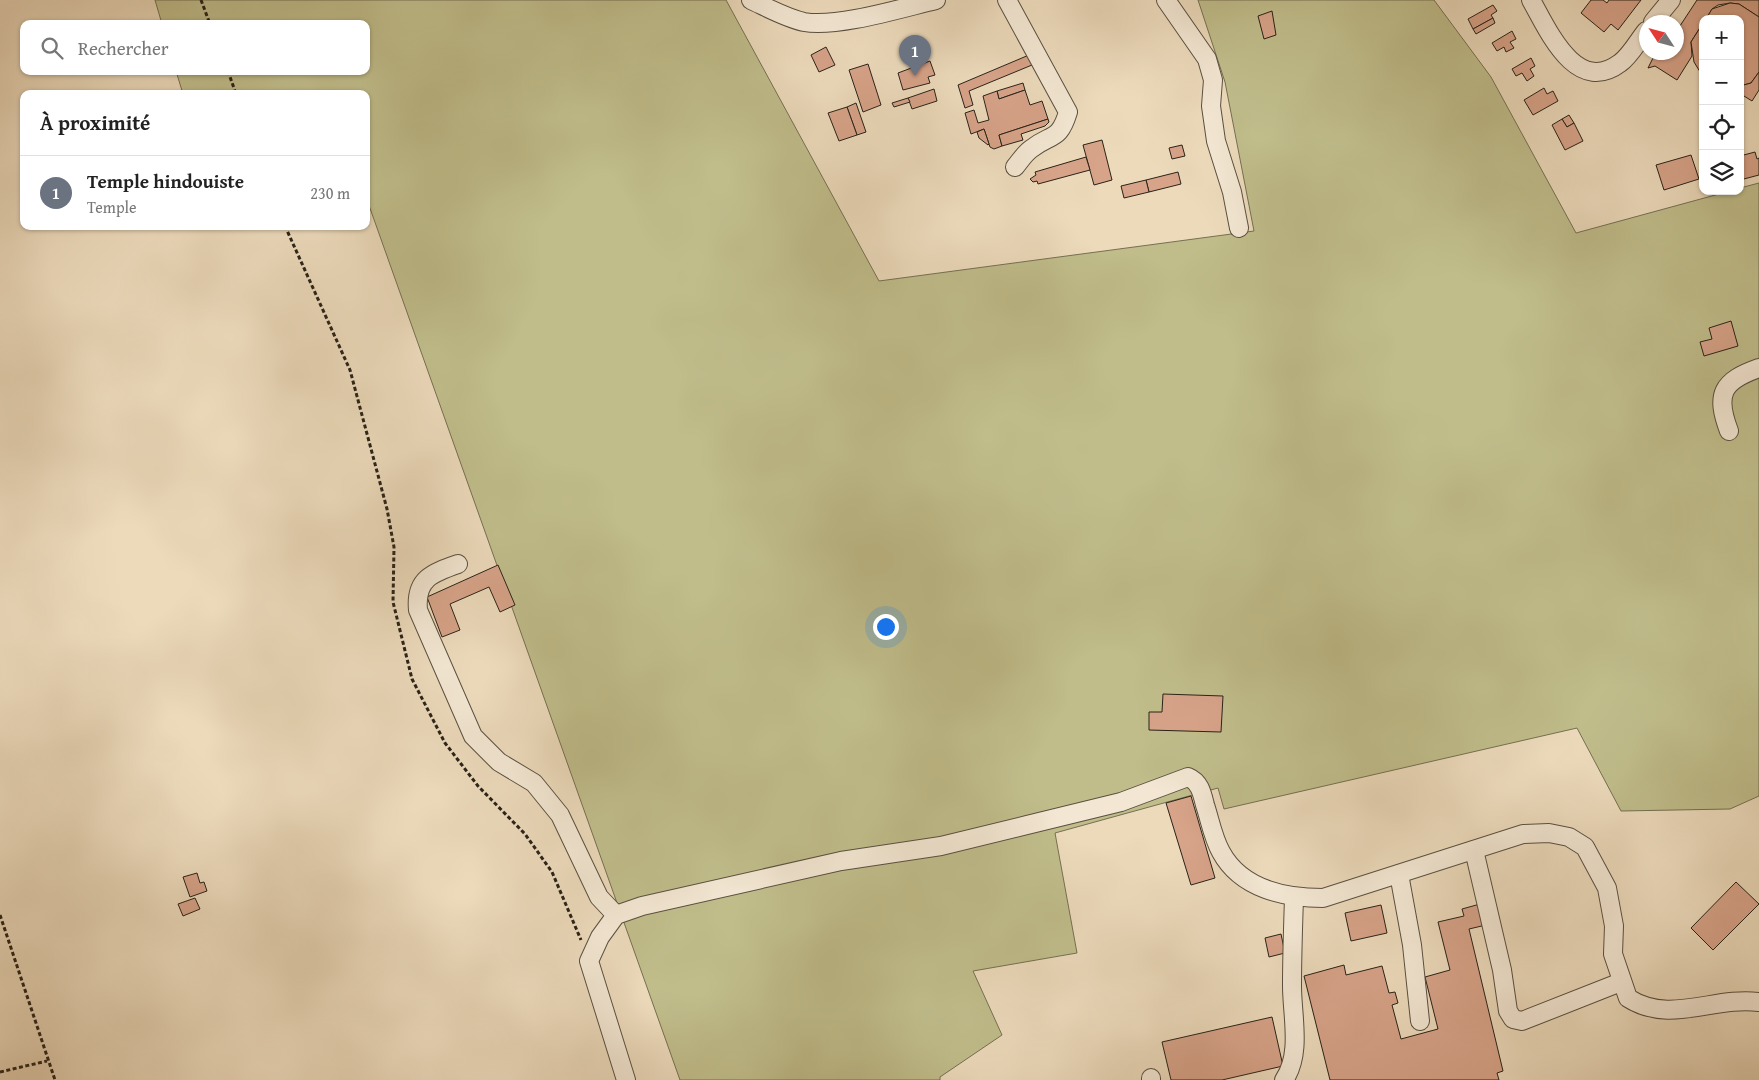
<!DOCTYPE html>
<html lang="fr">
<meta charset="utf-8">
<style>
:root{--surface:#fff;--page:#f6f6f6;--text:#222;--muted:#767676;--line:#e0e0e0;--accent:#2563eb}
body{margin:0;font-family:"Gentium Book Plus",serif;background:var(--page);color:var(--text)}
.controls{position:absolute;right:15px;top:15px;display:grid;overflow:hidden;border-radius:10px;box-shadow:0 1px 4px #0004}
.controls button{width:45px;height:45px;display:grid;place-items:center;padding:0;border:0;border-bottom:1px solid var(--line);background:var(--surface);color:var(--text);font:25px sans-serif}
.compass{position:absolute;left:1639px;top:15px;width:45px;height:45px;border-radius:50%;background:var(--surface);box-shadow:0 1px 4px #0004;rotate:306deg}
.you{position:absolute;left:885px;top:626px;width:18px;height:18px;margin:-12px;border:4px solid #fff;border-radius:50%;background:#1a73e8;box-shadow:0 0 0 8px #1a73e833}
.badge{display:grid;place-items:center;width:32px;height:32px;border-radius:50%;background:var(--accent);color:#fff;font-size:16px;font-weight:700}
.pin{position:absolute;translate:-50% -41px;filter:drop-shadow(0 1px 2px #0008)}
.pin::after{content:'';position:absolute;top:26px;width:18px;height:15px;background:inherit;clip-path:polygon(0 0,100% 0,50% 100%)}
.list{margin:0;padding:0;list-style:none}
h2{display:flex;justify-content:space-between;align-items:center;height:65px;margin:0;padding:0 20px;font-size:21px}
h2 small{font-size:16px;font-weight:400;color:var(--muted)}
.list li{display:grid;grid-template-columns:32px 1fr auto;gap:15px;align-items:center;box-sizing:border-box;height:75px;padding:0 20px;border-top:1px solid var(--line)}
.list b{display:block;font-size:19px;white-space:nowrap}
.list p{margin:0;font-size:16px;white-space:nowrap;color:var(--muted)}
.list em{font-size:16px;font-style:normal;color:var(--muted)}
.icon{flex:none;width:28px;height:28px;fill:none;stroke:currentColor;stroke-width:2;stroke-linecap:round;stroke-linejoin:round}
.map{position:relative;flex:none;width:1759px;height:1080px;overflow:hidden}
.search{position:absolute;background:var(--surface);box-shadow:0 1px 4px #0004;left:20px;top:20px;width:350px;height:55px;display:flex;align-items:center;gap:12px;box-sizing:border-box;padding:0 18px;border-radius:10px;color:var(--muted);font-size:19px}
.panel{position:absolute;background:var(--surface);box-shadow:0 1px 4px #0004;left:20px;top:90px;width:350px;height:140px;border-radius:10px}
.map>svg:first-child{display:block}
.green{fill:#c0bd8b;stroke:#747052}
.building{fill:#d7a389;stroke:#292218}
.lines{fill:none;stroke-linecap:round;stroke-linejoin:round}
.minor-casing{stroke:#5a5041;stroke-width:20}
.path{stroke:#292218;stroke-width:3;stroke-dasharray:4 2.5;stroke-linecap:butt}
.minor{stroke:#f3e7d3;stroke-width:18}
</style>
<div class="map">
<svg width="1759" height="1080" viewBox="0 0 1759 1080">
<rect width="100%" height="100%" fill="#ecdabb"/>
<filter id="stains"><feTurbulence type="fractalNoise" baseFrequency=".004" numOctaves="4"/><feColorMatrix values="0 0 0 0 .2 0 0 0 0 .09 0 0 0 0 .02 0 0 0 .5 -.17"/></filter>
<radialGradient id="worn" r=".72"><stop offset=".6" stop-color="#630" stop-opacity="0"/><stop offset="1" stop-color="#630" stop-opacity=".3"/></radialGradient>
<!-- green -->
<polygon class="green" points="155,0 726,0 879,281 1254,231 1225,82 1198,0 1434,0 1491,77 1576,233 1730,191 1740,191 1740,188 1759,183 1759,796 1730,809 1621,811 1577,728 1224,809 1218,788 1055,833 1077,953 973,971 1002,1035 940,1077 940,1080 680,1080 366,197 366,94 183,94 176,71 366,71 366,24 162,24"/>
<!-- building -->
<g class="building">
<polygon points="1591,0 1603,0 1607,3 1609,0 1641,0 1618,30 1611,24 1604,32 1581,13"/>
<polygon points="1697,0 1759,0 1759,17 1739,4 1730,3 1718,5 1712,9 1706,19 1703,19 1703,23 1691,42 1692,56 1677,80 1655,66 1648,68 1656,52 1676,52 1676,32"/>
<polygon points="1730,3 1739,4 1759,17 1759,72 1751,83 1740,86 1740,19 1706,19 1712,9"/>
<polygon points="1493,5 1497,11 1491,15 1493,18 1473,29 1468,19"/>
<polygon points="1272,11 1276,35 1264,39 1258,16"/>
<polygon points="1493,18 1495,23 1476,34 1473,29"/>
<polygon points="1703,23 1703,74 1702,75 1694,62 1691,42"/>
<polygon points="1512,31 1516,39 1510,42 1514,48 1506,52 1504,47 1497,51 1492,43"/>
<polygon points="826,47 835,65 819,72 811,55"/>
<polygon points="1029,55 1032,65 969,91 973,105 965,108 958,85"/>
<polygon points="1531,58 1535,66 1530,69 1534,76 1527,81 1522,73 1516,76 1512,69"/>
<polygon points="930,61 935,75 928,77 930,83 903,90 898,73"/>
<polygon points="868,64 881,105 863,112 849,70"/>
<polygon points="1759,72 1759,90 1752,101 1744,96 1740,101 1740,86 1751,83"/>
<polygon points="1023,83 1025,90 999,99 997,91"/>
<polygon points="1544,88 1547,94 1553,91 1558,101 1533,115 1524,100"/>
<polygon points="934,89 937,101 912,109 908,98"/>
<polygon points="1025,90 1030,105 1042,101 1048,119 999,135 1002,146 994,149 990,147 984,129 971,134 965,113 974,110 978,123 989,120 983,96 997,91 999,99"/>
<polygon points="908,98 910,102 894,107 892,103"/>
<polygon points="856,103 866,132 857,135 847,107"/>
<polygon points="847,107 857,135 839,141 828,113"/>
<polygon points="1569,115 1574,123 1567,127 1562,119"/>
<polygon points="1048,119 1049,122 1045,126 1021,134 1023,140 1002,146 999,135"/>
<polygon points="1562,119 1567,127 1574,123 1583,141 1565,150 1552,125"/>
<polygon points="984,129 989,144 988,145 979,138 977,132"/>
<polygon points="1102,140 1112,180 1094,185 1083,145"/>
<polygon points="1182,145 1185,156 1172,159 1169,148"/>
<polygon points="1755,152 1757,159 1759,158 1759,175 1740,180 1740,156"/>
<polygon points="1691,155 1699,179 1664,190 1656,165"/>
<polygon points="1086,157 1090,170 1038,184 1037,181 1033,182 1030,179 1036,175 1035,172"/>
<polygon points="1178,172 1181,184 1149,192 1146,180"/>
<polygon points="1146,180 1149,192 1124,198 1121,186"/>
<polygon points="1731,321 1738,346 1704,356 1700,342 1712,339 1709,328"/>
<polygon points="498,565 515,605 500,612 489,587 450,604 460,630 442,637 427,597"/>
<polygon points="1163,694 1223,696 1221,732 1149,730 1149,712 1162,712"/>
<polygon points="1191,796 1215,878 1191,885 1166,803"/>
<polygon points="197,873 200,883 204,882 207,891 190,897 183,877"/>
<polygon points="1736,882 1759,904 1713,950 1691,928"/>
<polygon points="195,898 200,909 183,916 178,904"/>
<polygon points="1480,904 1486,925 1469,929 1503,1071 1497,1073 1499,1080 1330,1080 1304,976 1344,965 1346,975 1382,966 1389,993 1395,992 1398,1003 1392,1005 1401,1039 1438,1029 1425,977 1450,970 1438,922 1464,916 1462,909"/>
<polygon points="1381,905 1387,933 1351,941 1345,913"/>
<polygon points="1281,934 1285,953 1269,957 1265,938"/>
<polygon points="1272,1017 1283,1066 1222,1080 1171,1080 1162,1042"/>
</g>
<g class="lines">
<defs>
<g id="minor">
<path d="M751,0C768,8 786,18 804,22C837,28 902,8 936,0"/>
<path d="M1007,0L1068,112C1059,142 1051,133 1031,149C1025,153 1020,161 1015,167"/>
<polyline points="1166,0 1207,59 1213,80 1211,106 1216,141 1232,192 1239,228"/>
<path d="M1531,0C1548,30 1576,96 1620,63C1630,56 1638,41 1646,31"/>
<polyline points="1653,22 1671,0"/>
<path d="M1729,431C1715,394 1722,381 1759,368"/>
<path d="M458,564C432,573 415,579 418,610L473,736L499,762L534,783L560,815L599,897L616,915"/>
<polyline points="1474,850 1502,970 1508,1011 1513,1019 1522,1021 1621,982"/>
<polyline points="1399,874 1412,945 1420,1021"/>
<polyline points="1151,1078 1151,1080"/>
<path d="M626,1080L589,961L600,937L616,915L642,906L841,861L941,846L1027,825L1121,802L1188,777C1200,782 1202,793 1205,805C1210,820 1213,838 1221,852C1241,889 1285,898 1323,898L1523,834L1549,833L1569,837L1585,847L1607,888L1614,926L1613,954L1628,998C1670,1025 1714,996 1759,1002"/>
<path d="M1284,1080C1302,1054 1292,1016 1292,986C1292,957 1293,928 1294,898"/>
</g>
</defs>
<!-- minor casing -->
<use href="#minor" class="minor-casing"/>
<!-- path -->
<g class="path">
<polyline points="201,0 210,24"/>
<polyline points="228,71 236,94"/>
<polyline points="285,226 350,370 387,509 394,547 393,602 412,679 445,743 478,786 525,834 552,872 581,940"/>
<polyline points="0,915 55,1080"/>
<polyline points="0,1072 47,1061"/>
</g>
<!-- minor -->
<use href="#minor" class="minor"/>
</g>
<rect width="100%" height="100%" filter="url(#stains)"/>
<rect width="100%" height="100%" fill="url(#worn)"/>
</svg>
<div class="controls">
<button>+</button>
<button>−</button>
<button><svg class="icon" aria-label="locate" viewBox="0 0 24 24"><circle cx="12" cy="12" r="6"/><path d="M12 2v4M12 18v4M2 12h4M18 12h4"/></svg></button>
<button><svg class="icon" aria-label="layers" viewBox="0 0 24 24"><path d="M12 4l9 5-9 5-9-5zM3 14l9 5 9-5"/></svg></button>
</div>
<svg class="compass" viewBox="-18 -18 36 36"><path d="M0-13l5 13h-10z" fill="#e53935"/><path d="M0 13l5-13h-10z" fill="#767676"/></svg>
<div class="you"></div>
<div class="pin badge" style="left:915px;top:76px;background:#6b7280">1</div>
<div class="search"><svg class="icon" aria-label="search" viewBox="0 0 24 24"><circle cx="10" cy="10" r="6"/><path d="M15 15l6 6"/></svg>Rechercher</div>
<section class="panel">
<h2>À proximité<small></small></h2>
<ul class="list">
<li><span class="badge" style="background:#6b7280">1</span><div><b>Temple hindouiste</b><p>Temple</p></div><em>230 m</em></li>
</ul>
</section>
</div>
